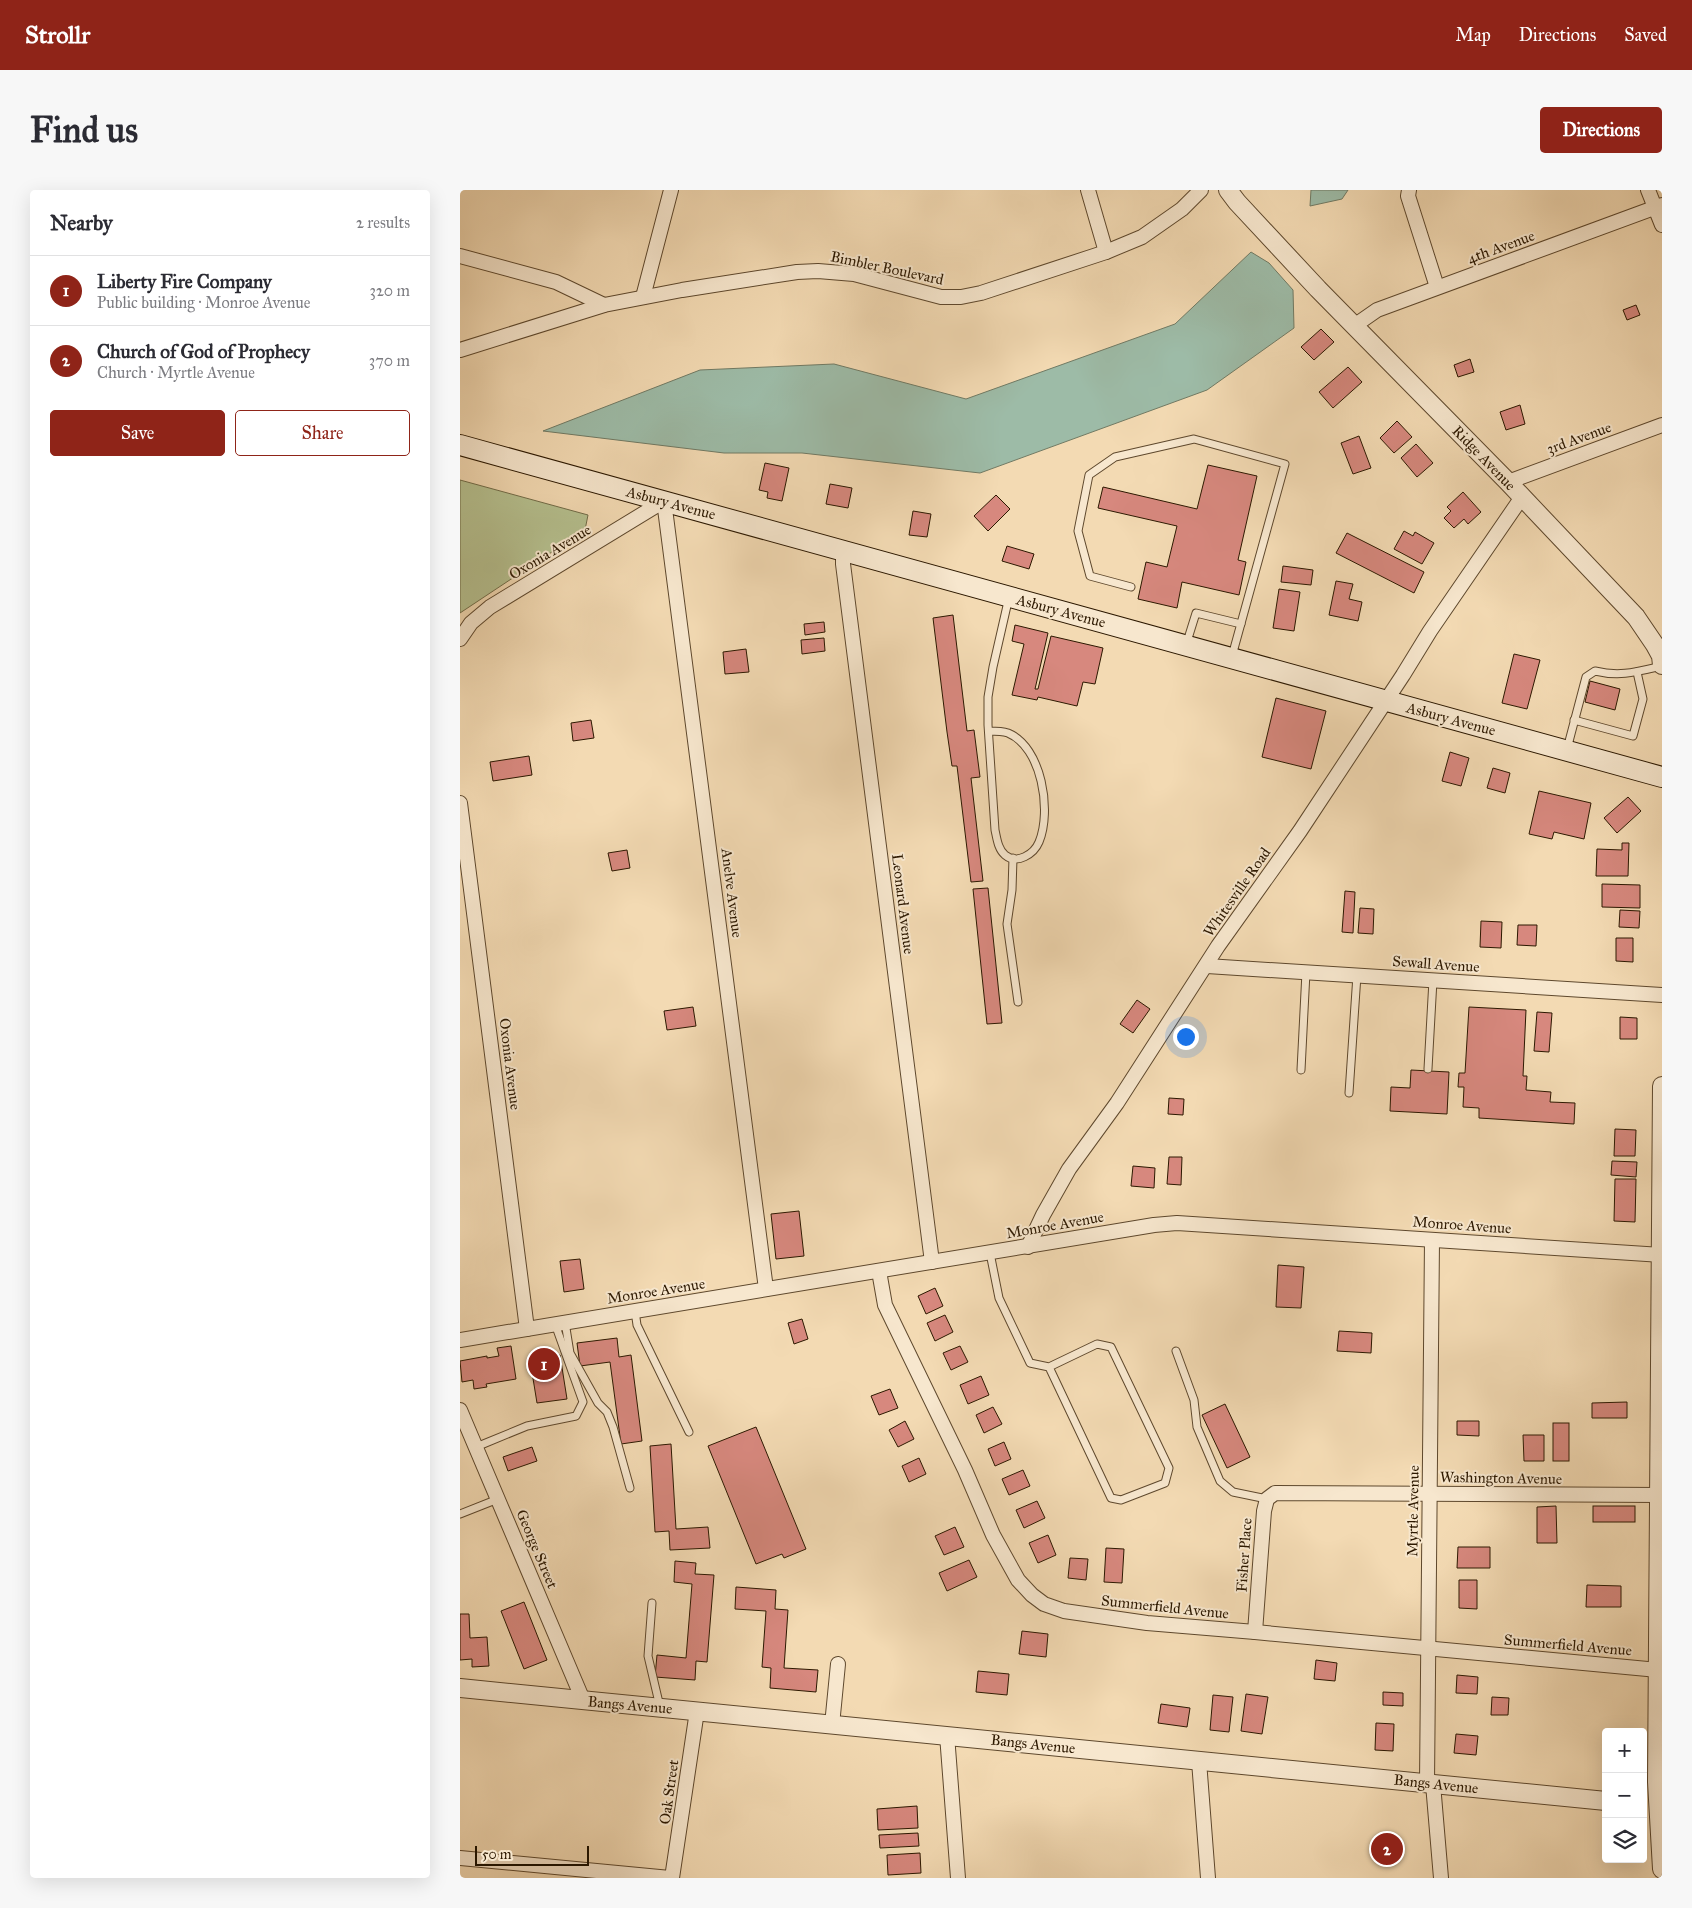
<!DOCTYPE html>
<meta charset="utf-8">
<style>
:root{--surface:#fff;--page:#f7f7f7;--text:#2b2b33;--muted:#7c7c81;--line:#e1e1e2;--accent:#8f2418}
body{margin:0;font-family:"IM FELL Great Primer",serif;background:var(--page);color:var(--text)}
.controls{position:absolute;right:15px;bottom:15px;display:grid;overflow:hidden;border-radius:5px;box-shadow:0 5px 20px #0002}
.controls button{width:45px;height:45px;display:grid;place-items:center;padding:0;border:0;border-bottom:1px solid var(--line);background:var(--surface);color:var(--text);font:25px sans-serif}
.scale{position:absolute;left:15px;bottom:12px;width:114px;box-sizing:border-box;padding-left:5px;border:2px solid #2c1800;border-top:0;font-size:14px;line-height:18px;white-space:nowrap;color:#2c1800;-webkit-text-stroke:4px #f7e7ce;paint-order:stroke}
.you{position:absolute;left:725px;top:846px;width:18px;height:18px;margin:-12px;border:4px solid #fff;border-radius:50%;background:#1a73e8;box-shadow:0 0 0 8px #1a73e833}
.badge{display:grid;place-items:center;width:32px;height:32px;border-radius:50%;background:var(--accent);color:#fff;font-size:16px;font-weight:700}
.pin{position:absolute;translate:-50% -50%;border:2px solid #fff;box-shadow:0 1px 5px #0006}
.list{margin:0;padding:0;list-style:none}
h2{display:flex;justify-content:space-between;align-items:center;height:65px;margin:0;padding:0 20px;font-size:21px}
h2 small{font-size:16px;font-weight:400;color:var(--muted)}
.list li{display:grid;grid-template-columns:32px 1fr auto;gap:15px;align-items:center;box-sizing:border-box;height:70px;padding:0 20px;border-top:1px solid var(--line)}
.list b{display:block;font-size:19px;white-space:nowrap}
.list p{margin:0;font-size:16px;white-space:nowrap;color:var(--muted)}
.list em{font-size:16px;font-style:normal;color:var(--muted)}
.actions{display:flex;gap:10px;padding:15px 20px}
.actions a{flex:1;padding:11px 0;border:1px solid var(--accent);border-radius:5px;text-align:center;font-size:18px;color:var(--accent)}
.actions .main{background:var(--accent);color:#fff}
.icon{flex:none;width:28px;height:28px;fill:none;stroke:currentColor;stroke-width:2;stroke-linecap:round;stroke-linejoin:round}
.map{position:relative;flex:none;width:1202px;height:1688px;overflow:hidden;border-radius:5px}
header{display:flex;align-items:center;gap:30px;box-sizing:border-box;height:70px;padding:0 25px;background:var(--accent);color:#fff}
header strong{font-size:24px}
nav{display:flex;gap:28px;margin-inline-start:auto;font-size:18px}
.intro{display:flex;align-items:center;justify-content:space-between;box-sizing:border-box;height:120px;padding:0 30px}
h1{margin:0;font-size:35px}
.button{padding:12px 22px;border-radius:5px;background:var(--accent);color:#fff;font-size:18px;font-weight:700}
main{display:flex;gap:30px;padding:0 30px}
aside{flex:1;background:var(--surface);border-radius:5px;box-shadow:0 5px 20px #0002}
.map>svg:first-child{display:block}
.green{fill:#b6c190;stroke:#716c48}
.water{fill:#9dbba7;stroke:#707a64}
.building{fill:#d7887e;stroke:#2c1800}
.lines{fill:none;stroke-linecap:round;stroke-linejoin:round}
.service-casing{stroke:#5e482d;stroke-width:9}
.minor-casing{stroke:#5e482d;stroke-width:16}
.tertiary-casing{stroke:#5e482d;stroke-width:20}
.secondary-casing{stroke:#2c1800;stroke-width:22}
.service{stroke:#f7e7ce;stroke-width:7}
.minor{stroke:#f7e7ce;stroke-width:14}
.tertiary{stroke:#f7e7ce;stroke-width:18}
.secondary{stroke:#f7e7ce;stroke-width:20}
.labels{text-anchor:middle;stroke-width:4;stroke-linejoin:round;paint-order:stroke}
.street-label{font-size:15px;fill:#2c1800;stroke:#f7e7ce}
</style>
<header>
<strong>Strollr</strong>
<nav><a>Map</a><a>Directions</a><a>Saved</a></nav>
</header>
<div class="intro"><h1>Find us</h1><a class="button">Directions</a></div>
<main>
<aside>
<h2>Nearby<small>2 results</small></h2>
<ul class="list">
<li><span class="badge">1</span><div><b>Liberty Fire Company</b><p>Public building · Monroe Avenue</p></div><em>320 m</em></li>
<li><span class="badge">2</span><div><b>Church of God of Prophecy</b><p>Church · Myrtle Avenue</p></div><em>370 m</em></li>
</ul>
<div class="actions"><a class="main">Save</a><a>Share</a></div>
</aside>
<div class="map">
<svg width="1202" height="1688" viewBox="0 0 1202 1688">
<rect width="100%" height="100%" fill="#f3dab3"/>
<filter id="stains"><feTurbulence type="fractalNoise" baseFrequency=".004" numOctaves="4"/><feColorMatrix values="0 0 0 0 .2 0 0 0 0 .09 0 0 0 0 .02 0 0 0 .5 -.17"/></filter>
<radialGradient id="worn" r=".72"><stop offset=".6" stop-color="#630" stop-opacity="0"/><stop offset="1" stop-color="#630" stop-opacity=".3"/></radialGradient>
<!-- green -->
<polygon class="green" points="0,290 128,325 125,340 0,423"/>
<!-- water -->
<g class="water">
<polygon points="851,0 888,0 882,9 850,16"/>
<polygon points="791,62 809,73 833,100 834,138 747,200 520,283 342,263 264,263 83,241 240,180 374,174 506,209 715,134"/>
</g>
<!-- building -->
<g class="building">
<polygon points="1176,115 1180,125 1167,130 1163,120"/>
<polygon points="861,139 874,152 854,170 841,157"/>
<polygon points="1010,169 1014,182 998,187 994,175"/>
<polygon points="888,177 902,192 873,218 859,202"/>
<polygon points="1060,215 1065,234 1046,240 1040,222"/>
<polygon points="937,231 952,247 934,263 920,248"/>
<polygon points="899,246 911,278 893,284 881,253"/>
<polygon points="956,254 973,273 957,287 941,268"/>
<polygon points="305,273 329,278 322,311 307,308 308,302 299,300"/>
<polygon points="748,275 797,286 778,370 786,372 779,405 722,392 717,418 678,409 686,372 707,377 717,336 638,318 643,297 737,319"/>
<polygon points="370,294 392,298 388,318 366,314"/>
<polygon points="1003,302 1021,322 1008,334 1004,329 994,338 984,328 991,321 987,317"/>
<polygon points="536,305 550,319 528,341 514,326"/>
<polygon points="453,321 471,324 467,347 449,345"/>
<polygon points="944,341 953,346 955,342 974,353 962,374 934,359"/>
<polygon points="887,343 964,382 954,403 876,363"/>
<polygon points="547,356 574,364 569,379 542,371"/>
<polygon points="823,376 853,380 851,395 821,392"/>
<polygon points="876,391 893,394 889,409 902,412 898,431 869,425"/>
<polygon points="819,399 840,402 834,441 813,438"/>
<polygon points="493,425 507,541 514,540 520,587 511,588 523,691 511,692 497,576 492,576 487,542 473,428"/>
<polygon points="364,432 365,442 345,445 344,434"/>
<polygon points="555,435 588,443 575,499 578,499 591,446 643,458 635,494 623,492 617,516 578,507 577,510 552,505 564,454 552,451"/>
<polygon points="364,448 365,461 342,464 341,450"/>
<polygon points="286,459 289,482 265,484 263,462"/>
<polygon points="1054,464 1080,470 1067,519 1042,513"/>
<polygon points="1130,491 1160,499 1155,520 1125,512"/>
<polygon points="816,508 866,521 851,579 802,567"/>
<polygon points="131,530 134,548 113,551 111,533"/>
<polygon points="990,562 1009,568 1001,596 982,591"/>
<polygon points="69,566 72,585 33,591 30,572"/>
<polygon points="1033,578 1050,583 1045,603 1027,598"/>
<polygon points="1079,601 1131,613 1124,649 1094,642 1092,649 1069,644"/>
<polygon points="1168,607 1181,621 1157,643 1144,628"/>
<polygon points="1162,653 1169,653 1168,686 1136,686 1137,659 1162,660"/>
<polygon points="167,660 170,678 152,681 148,663"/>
<polygon points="1142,694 1180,695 1180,718 1142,717"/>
<polygon points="528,698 542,833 527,834 513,699"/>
<polygon points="885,701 895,702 893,743 882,742"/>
<polygon points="900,718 914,719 913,744 898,743"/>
<polygon points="1160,720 1180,721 1179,738 1159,737"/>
<polygon points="1021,731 1042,732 1041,758 1020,757"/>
<polygon points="1058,735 1077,735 1076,756 1057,755"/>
<polygon points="1156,748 1173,748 1173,772 1156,771"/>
<polygon points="677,810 690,819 673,843 660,834"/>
<polygon points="233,817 236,836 207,840 204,821"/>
<polygon points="1009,817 1066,820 1063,886 1067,886 1066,900 1091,902 1090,912 1115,913 1114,934 1019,928 1019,918 1003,917 1004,897 998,897 999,883 1005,883"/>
<polygon points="1077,822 1092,823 1089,862 1074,861"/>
<polygon points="1160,827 1177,828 1177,849 1160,849"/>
<polygon points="951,880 989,882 987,924 930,921 931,897 950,898"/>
<polygon points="709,908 724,909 723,925 708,924"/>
<polygon points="1155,939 1176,940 1175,966 1154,966"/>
<polygon points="709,967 722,967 721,995 707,994"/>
<polygon points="1152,971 1177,972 1176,987 1151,985"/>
<polygon points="673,976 695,978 694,998 671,996"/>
<polygon points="1155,989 1176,989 1175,1032 1154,1031"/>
<polygon points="339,1021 344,1066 316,1069 311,1024"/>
<polygon points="120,1069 124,1099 104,1102 100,1071"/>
<polygon points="818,1075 844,1077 841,1118 816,1117"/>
<polygon points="475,1098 483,1116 466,1124 458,1106"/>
<polygon points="485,1125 493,1142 475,1151 467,1133"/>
<polygon points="342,1129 348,1149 334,1154 328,1133"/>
<polygon points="879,1141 912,1143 911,1163 877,1161"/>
<polygon points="157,1148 159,1167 171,1165 182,1251 161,1254 150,1172 120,1176 117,1153"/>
<polygon points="51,1156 56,1189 26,1194 27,1197 14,1199 13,1190 2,1192 0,1171 27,1166 27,1168 39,1166 37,1158"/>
<polygon points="500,1156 508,1172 491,1180 483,1163"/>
<polygon points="100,1165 107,1209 77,1213 70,1170"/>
<polygon points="521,1186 529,1205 508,1214 500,1195"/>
<polygon points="430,1199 438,1218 419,1225 411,1206"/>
<polygon points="1167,1212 1167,1228 1132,1228 1132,1213"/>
<polygon points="765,1214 790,1267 767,1278 742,1225"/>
<polygon points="533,1217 542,1234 524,1243 516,1225"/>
<polygon points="445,1231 454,1249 438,1257 429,1240"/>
<polygon points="997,1231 1019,1231 1019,1246 997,1245"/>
<rect x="1093" y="1233" width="16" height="38"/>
<polygon points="296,1237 346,1359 324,1368 322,1364 296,1374 248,1256"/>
<polygon points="1063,1245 1084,1245 1084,1271 1064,1271"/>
<polygon points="544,1252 551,1269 535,1276 528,1259"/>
<polygon points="211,1254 216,1339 248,1337 250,1358 210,1360 209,1341 195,1342 190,1256"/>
<polygon points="72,1257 77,1271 48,1281 43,1267"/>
<polygon points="459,1268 466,1284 449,1292 442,1276"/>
<polygon points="563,1280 570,1296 549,1305 542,1289"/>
<polygon points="577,1311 585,1328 564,1338 556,1320"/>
<polygon points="1096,1316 1097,1353 1077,1353 1077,1317"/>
<rect x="1133" y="1316" width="42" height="16"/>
<polygon points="495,1337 504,1357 484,1365 475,1346"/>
<polygon points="588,1345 596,1365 578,1373 569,1353"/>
<polygon points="998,1357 1030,1357 1030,1378 997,1378"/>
<polygon points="646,1358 664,1359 662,1393 644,1392"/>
<polygon points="610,1368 628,1369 626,1390 608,1388"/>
<polygon points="509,1370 517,1387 487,1401 479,1383"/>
<polygon points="215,1371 236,1373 235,1384 254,1385 247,1472 236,1471 235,1490 195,1487 197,1465 226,1468 232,1394 214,1392"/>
<polygon points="999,1390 1017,1390 1017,1419 999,1418"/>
<polygon points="1127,1395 1161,1396 1161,1417 1126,1417"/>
<polygon points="276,1397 316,1400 315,1419 328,1420 324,1478 358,1480 356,1502 310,1498 311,1478 302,1477 306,1421 275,1419"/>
<polygon points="64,1412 87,1470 64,1479 41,1421"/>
<polygon points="0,1424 9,1424 10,1448 27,1447 29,1476 12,1477 12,1469 0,1470"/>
<polygon points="562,1441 588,1444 586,1467 559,1464"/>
<polygon points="856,1470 877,1473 875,1491 854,1489"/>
<polygon points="518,1481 549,1484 547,1505 516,1502"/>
<polygon points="997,1485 1018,1487 1017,1504 996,1503"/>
<polygon points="923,1502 943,1503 943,1516 923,1515"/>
<polygon points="786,1504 808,1507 802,1544 781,1541"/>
<polygon points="753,1505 773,1507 769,1542 750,1540"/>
<polygon points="1032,1507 1049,1508 1048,1525 1031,1525"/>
<polygon points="701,1514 730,1518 727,1537 698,1533"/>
<polygon points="916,1533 934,1534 933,1561 915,1560"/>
<polygon points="996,1544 1018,1546 1016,1565 994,1563"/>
<polygon points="457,1616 458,1638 418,1640 417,1619"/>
<polygon points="458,1643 459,1656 420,1658 419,1645"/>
<polygon points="460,1663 461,1683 428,1685 427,1665"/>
</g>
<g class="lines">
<defs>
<g id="service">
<polyline points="671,397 630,386 618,341 629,285 655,267 734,249 825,274 772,466"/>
<polyline points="726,455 736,423 781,434"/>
<polyline points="1114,530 1173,546 1183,509 1177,482"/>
<path d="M529,541C535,541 542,541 548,543C582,557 592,621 579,652C574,664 557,675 545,665C538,659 537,649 535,640L528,535V507L533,477L549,407"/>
<path d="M1107,559L1126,487L1135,481C1160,487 1176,482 1202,476"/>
<polyline points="553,668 552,700 547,734 558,812"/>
<polyline points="968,879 973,790"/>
<polyline points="841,880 846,782"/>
<polyline points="889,903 897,785"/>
<polyline points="530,1063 539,1108 570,1173 589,1177 651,1308 661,1310 705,1293 709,1278 651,1157 637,1154 589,1177"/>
<polyline points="175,1121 177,1135 229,1242"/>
<polyline points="105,1132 110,1163 138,1213 147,1222 153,1237 170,1298"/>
<polyline points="716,1161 734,1210 737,1237 760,1291 773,1302 807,1309"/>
<polyline points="16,1257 67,1236 116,1226 123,1212 95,1134"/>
<polyline points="0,1324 38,1309"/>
<polyline points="192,1413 188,1466 200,1517"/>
</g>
<g id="minor">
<polyline points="628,0 646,62"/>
<polyline points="949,0 948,6 977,97"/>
<polyline points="1188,0 1202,35"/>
<polyline points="0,66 96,92 144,115"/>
<polyline points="183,107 211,0"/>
<polyline points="894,136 917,120 1202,15"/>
<polyline points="0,160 144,115 222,100 337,82 358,81 394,84 481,107 501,107 521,103 646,62 682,47 722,19 741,0"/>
<polyline points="1048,292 1202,235"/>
<polyline points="383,360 383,374 472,1072"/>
<polyline points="0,449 11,433 30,417 204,311 306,1099"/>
<polyline points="0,613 67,1139"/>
<polyline points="747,776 1202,805"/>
<polyline points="568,1057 583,1025 609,979 657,913 758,756 840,641 943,485 970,441 1062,307"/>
<polyline points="419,1081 425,1115 505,1280 533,1345 558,1390 572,1405 584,1414 604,1421 687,1433 795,1442 1198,1480"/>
<polyline points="0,1150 694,1035 717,1033 1202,1065"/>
<polyline points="0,1220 123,1510"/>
<polyline points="795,1442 804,1321 807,1309 815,1303 1199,1305"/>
<polyline points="372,1535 378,1474"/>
<polyline points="487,1545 498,1688"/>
<polyline points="739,1571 748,1688"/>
<polyline points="967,1593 972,1050"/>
<polyline points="973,1594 981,1688"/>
<polyline points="0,1668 210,1688"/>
<polyline points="212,1688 237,1521"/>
</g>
<g id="tertiary">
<polyline points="768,0 777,12 858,99 1048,292 1176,427 1195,455 1201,466 1202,475"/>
<polyline points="1202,896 1197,1592 1202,1679"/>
<polyline points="0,1498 1146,1611"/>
</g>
<polyline id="secondary" points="0,255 1202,587"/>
</defs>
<!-- service casing -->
<use href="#service" class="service-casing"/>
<!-- minor casing -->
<use href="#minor" class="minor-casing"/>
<!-- tertiary casing -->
<use href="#tertiary" class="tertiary-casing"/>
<!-- secondary casing -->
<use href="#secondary" class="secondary-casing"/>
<!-- service -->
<use href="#service" class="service"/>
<!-- minor -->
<use href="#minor" class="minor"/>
<!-- tertiary -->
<use href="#tertiary" class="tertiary"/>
<!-- secondary -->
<use href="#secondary" class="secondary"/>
</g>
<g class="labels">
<!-- street labels -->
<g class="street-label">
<text transform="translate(1041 57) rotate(-20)" y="5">4th Avenue</text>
<text transform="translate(427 78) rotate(12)" y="5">Bimbler Boulevard</text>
<text transform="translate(1119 248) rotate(-20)" y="5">3rd Avenue</text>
<text transform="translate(1024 268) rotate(46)" y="5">Ridge Avenue</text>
<text transform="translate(211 313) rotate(15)" y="5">Asbury Avenue</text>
<text transform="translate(90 362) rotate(-31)" y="5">Oxonia Avenue</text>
<text transform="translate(601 421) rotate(15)" y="5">Asbury Avenue</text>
<text transform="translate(991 529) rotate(15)" y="5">Asbury Avenue</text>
<text transform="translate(777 702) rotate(-55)" y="5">Whitesville Road</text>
<text transform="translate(272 703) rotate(83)" y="5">Anelve Avenue</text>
<text transform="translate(443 714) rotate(83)" y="5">Leonard Avenue</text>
<text transform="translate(976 774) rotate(4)" y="5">Sewall Avenue</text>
<text transform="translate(50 874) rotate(83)" y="5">Oxonia Avenue</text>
<text transform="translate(595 1035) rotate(-10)" y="5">Monroe Avenue</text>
<text transform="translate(1002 1035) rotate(4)" y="5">Monroe Avenue</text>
<text transform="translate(196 1101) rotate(-9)" y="5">Monroe Avenue</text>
<text transform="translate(1041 1288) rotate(1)" y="5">Washington Avenue</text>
<text transform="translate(953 1321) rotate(-89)" y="5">Myrtle Avenue</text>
<text transform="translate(77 1359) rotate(67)" y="5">George Street</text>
<text transform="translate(784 1365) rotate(-86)" y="5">Fisher Place</text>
<text transform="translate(705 1417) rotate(6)" y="5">Summerfield Avenue</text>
<text transform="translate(1108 1455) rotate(5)" y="5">Summerfield Avenue</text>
<text transform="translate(170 1515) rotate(5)" y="5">Bangs Avenue</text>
<text transform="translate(573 1554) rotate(6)" y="5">Bangs Avenue</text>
<text transform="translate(976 1594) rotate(6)" y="5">Bangs Avenue</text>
<text transform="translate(209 1602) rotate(-82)" y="5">Oak Street</text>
</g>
</g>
<rect width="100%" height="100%" filter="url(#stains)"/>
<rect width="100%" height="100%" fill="url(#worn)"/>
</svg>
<div class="controls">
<button>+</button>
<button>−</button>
<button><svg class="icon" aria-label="layers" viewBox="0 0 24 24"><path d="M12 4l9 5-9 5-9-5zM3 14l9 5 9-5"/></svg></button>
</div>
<div class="scale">50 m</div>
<div class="you"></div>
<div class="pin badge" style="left:84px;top:1174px">1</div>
<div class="pin badge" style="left:927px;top:1659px">2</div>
</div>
</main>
